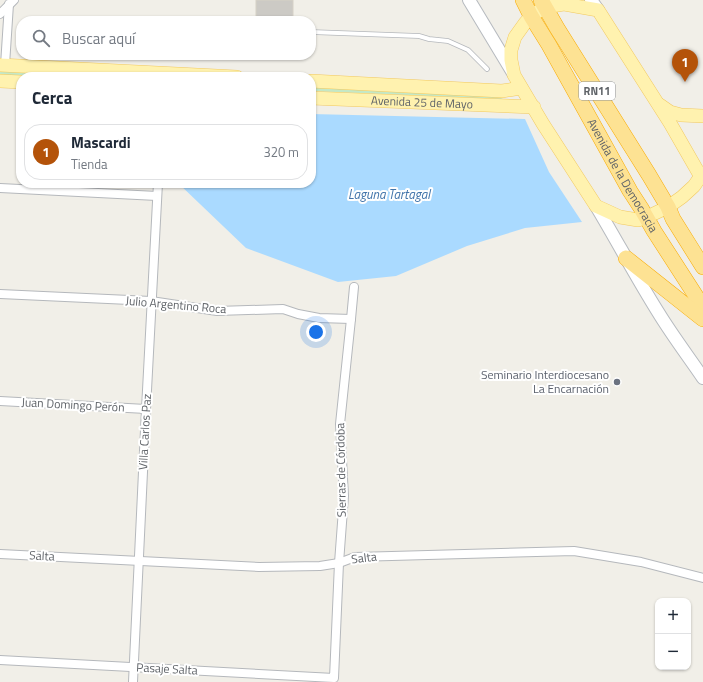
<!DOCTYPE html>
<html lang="es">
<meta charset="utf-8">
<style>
:root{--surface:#fff;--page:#f6f6f7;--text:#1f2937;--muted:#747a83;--line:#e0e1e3;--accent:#b45309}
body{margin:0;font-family:"Titillium Web",sans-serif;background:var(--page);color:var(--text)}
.controls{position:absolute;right:12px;bottom:12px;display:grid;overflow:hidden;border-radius:8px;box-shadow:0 1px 3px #0004}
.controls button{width:36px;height:36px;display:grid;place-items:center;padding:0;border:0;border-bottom:1px solid var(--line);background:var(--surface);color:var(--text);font:20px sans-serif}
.you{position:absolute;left:316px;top:332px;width:14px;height:14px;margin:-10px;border:3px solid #fff;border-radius:50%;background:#1a73e8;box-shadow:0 0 0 6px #1a73e833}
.badge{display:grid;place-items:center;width:26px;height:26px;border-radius:50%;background:var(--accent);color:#fff;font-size:13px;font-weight:700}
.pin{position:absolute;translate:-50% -33px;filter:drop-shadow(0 1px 2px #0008)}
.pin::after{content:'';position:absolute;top:21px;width:14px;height:12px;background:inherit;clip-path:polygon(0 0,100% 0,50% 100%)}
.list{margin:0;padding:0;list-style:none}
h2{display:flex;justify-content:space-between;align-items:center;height:52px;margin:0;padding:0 16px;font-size:17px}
h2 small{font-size:13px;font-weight:400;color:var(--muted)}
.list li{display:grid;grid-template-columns:26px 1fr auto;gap:12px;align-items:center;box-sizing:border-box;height:56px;margin:0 8px 8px;padding:0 8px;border:1px solid var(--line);border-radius:16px}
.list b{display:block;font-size:15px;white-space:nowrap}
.list p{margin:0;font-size:13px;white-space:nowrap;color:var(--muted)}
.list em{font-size:13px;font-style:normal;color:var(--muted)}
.icon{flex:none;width:22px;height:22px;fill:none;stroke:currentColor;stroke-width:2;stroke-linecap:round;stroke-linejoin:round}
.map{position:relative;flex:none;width:703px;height:682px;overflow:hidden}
.search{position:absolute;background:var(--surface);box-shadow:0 1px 3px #0004;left:16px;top:16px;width:300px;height:44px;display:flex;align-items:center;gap:10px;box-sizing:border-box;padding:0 14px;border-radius:16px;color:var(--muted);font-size:15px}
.panel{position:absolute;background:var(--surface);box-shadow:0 1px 3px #0004;left:16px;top:72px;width:300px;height:116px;border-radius:16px}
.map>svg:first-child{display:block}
.green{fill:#c5e8c5}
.water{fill:#aadaff}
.building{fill:#cccac5;stroke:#d6d1c6}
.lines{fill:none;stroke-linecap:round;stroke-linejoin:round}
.lane-casing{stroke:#b5b8bc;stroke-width:5.5}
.street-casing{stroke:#b5b8bc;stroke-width:10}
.secondary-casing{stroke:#b6babf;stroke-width:14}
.primary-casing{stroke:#f2c960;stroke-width:14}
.highway-casing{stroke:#f9ab00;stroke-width:16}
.lane{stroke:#fff;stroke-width:4}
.street{stroke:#fff;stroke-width:8}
.secondary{stroke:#fff;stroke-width:12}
.primary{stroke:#fff2af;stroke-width:13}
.highway{stroke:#fde293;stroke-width:15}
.worship-dot{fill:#6b7280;stroke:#fff;stroke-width:1.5}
.labels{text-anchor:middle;stroke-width:4;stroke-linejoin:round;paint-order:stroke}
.shield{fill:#fff;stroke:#8f9295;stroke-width:1}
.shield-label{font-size:11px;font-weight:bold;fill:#5f6368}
.street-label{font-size:12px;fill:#5f6368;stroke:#fff}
.worship-label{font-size:12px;fill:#5b616d;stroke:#fff;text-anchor:end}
.water-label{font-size:13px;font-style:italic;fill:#4174aa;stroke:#fff}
</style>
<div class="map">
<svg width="703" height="682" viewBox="0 0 703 682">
<rect width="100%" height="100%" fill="#f1efe8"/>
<!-- green -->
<g class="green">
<polygon points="0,70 116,77 0,76"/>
<polygon points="311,86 503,97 503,98 501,99 311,91"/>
</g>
<!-- water -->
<polygon class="water" points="311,114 525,119 549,172 582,222 525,228 467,246 396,276 338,282 246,248 178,183 311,183"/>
<!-- building -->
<rect class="building" x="256" y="0" width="37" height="21"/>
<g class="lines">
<defs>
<polyline id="lane" points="311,32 419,36 429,39 448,41 468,50 487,69"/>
<g id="street">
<polyline points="0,14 14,0"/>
<polyline points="5,65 9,4"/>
<polyline points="0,188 157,196"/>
<polyline points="0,294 151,301 217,311 283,309 298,314 319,318 351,319"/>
<polyline points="0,401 146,409"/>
<polyline points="0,554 259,567 320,566 339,563 355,557 574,551 641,562 703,578"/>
<polyline points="0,660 334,678 339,563 344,496 340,424 351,319 354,287"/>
<polyline points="133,682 146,409 158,183"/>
</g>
<g id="secondary">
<polyline points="469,0 513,73"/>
<polyline points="591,0 598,10"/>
<path d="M596,206C617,241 636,277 658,312C672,335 688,356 703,378"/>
</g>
<g id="primary">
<polyline points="0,65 237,77"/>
<polyline points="0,81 21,82"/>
<polyline points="311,81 502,91 521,88"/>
<path id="s1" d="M311,98L534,107"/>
<polyline points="660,105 670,112 681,115 703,116"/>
<polyline points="701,177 670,123 598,10 564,4 545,7 531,16 525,23 515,37 511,50 511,60 514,75 543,124 596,206 620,217 638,220 647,217 668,207 682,197 694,186 703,173"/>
</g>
<g id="highway">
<path id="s2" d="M523,0L531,16L549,45L630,191L641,208L654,231L703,307"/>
<polyline points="541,0 557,28 649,175 668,207 673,219 703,267"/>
<polyline points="626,258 703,319"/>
</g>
</defs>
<!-- lane casing -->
<use href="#lane" class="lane-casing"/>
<!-- street casing -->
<use href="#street" class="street-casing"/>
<!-- secondary casing -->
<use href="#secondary" class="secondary-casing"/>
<!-- primary casing -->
<use href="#primary" class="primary-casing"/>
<!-- highway casing -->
<use href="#highway" class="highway-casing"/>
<!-- lane -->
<use href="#lane" class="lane"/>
<!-- street -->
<use href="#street" class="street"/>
<!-- secondary -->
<use href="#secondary" class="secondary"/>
<!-- primary -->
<use href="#primary" class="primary"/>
<!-- highway -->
<use href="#highway" class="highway"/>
</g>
<!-- markers -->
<circle class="worship-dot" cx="617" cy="382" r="4"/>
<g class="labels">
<!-- shield labels -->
<rect class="shield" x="579" y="82" width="36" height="18" rx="3"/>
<g class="shield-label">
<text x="597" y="95">RN11</text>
</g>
<!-- street labels -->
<g class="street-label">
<text dy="4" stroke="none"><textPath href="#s1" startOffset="111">Avenida 25 de Mayo</textPath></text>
<text dy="4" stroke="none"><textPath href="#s2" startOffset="202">Avenida de la Democracia</textPath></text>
<text transform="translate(176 305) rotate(5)" y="4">Julio Argentino Roca</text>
<text transform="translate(73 405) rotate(3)" y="4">Juan Domingo Perón</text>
<text transform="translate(145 432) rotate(-87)" y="4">Villa Carlos Paz</text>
<text transform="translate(341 470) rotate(-91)" y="4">Sierras de Córdoba</text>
<text transform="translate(42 556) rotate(3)" y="4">Salta</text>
<text transform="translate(364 558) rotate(-7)" y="4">Salta</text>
<text transform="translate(167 669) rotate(3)" y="4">Pasaje Salta</text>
</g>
<!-- worship labels -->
<g class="worship-label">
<text x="609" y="379">Seminario Interdiocesano<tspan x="609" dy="14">La Encarnación</tspan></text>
</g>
<!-- water labels -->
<g class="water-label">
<text x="389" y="199">Laguna Tartagal</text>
</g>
</g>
</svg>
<div class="controls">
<button>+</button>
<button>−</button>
</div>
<div class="you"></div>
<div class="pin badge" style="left:685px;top:82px">1</div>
<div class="search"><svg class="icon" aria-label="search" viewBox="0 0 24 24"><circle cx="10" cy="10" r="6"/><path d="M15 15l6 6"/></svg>Buscar aquí</div>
<section class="panel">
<h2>Cerca<small></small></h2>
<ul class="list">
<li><span class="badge">1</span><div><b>Mascardi</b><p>Tienda</p></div><em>320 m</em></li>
</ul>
</section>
</div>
